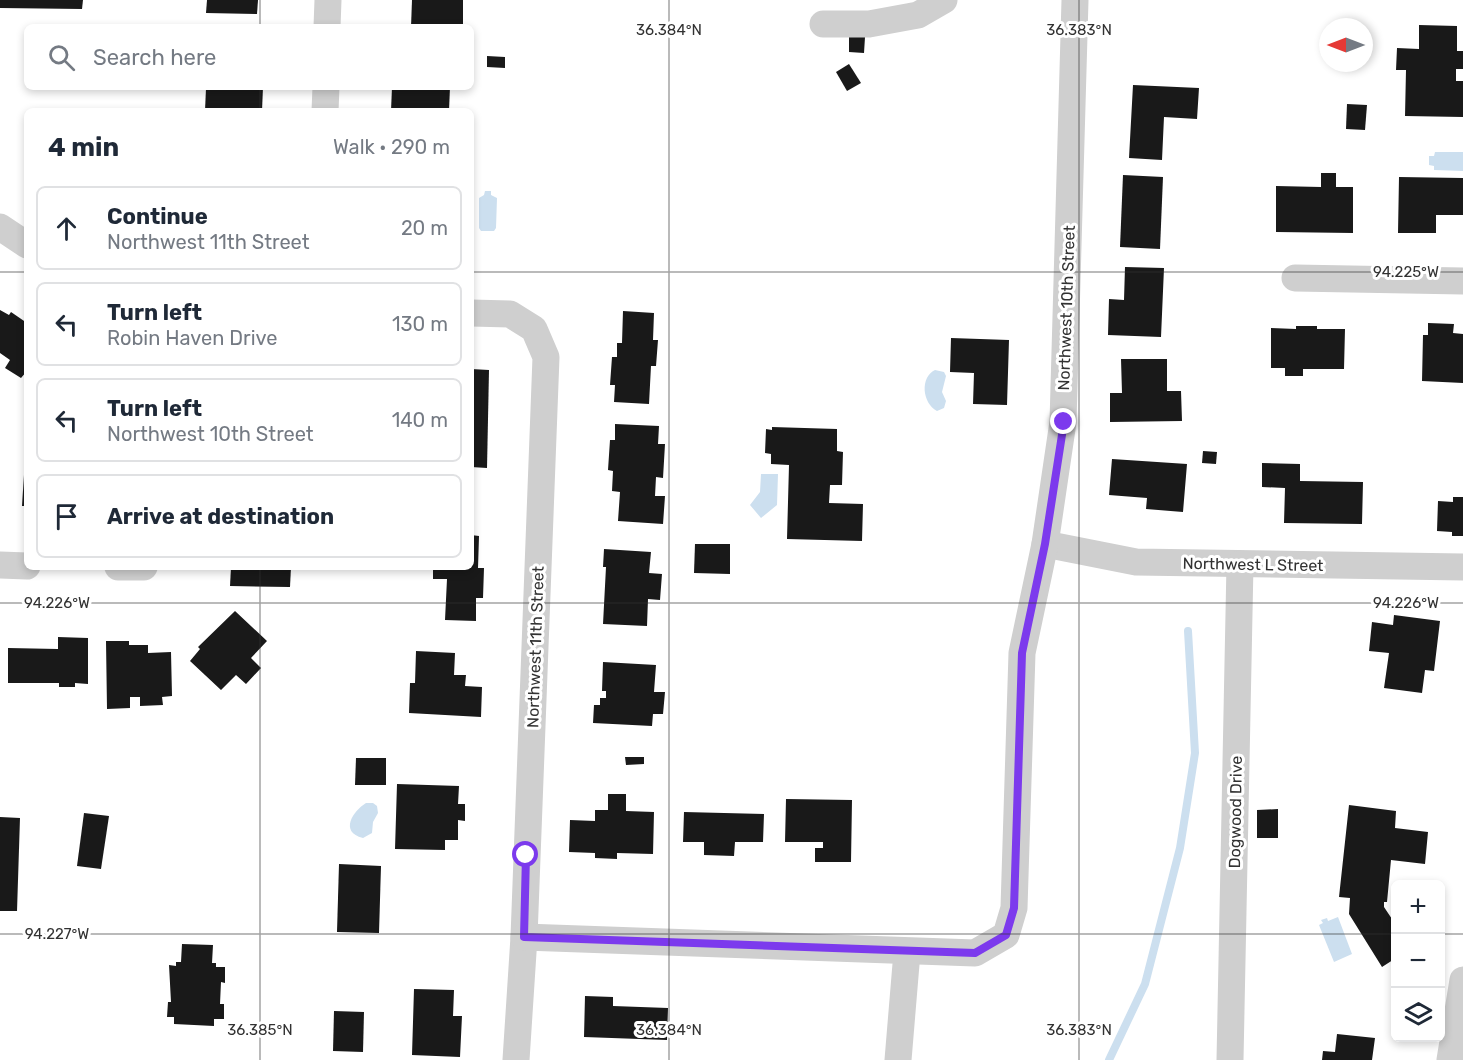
<!DOCTYPE html>
<meta charset="utf-8">
<style>
:root{--surface:#fff;--page:#f6f6f7;--text:#1f2937;--muted:#747a83;--line:#e0e1e3}
body{margin:0;font-family:Rubik,sans-serif;background:var(--page);color:var(--text)}
.controls{position:absolute;right:18px;bottom:18px;display:grid;overflow:hidden;border-radius:9px;box-shadow:0 3px 9px #0003}
.controls button{width:54px;height:54px;display:grid;place-items:center;padding:0;border:0;border-bottom:2px solid var(--line);background:var(--surface);color:var(--text);font:30px sans-serif}
.compass{position:absolute;left:1319px;top:18px;width:54px;height:54px;border-radius:50%;background:var(--surface);box-shadow:0 3px 9px #0003;rotate:270deg}
.stop{position:absolute;width:18px;height:18px;margin:-14px;border:4px solid #7c3aed;border-radius:50%;background:#fff}
.stop.end{background:#7c3aed;border-color:#fff;box-shadow:0 2px 6px #0008}
.list{margin:0;padding:0;list-style:none}
h2{display:flex;justify-content:space-between;align-items:center;height:78px;margin:0;padding:0 24px;font-size:26px}
h2 small{font-size:20px;font-weight:400;color:var(--muted)}
.list li{display:grid;grid-template-columns:39px 1fr auto;gap:18px;align-items:center;box-sizing:border-box;height:84px;margin:0 12px 12px;padding:0 12px;border:2px solid var(--line);border-radius:9px}
.list b{display:block;font-size:22px;white-space:nowrap}
.list p{margin:0;font-size:20px;white-space:nowrap;color:var(--muted)}
.list em{font-size:20px;font-style:normal;color:var(--muted)}
.icon{flex:none;width:33px;height:33px;fill:none;stroke:currentColor;stroke-width:2;stroke-linecap:round;stroke-linejoin:round}
.map{position:relative;flex:none;width:1463px;height:1060px;overflow:hidden}
.search{position:absolute;background:var(--surface);box-shadow:0 3px 9px #0003;left:24px;top:24px;width:450px;height:66px;display:flex;align-items:center;gap:15px;box-sizing:border-box;padding:0 21px;border-radius:9px;color:var(--muted);font-size:22px}
.panel{position:absolute;background:var(--surface);box-shadow:0 3px 9px #0003;left:24px;top:108px;width:450px;height:462px;border-radius:9px}
.map>svg:first-child{display:block}
.water{fill:#ccdfef}
.lines{fill:none;stroke-linecap:round;stroke-linejoin:round}
.stream{stroke:#ccdfef;stroke-width:8}
.building{fill:#191919}
.minor{stroke:#cfcfcf;stroke-width:27}
.route{stroke:#7c3aed;stroke-width:8}
.ticks{fill:none;stroke:#323232;stroke-width:1.5;stroke-opacity:0.45}
.labels{text-anchor:middle;stroke-width:6;stroke-linejoin:round;paint-order:stroke}
.street-label{font-size:16px;fill:#323232;stroke:#fff}
.ticks-label{font-size:15px;text-anchor:middle;fill:#323232;stroke:#fff;stroke-width:6;stroke-linejoin:round;paint-order:stroke}
</style>
<div class="map">
<svg width="1463" height="1060" viewBox="0 0 1463 1060">
<rect width="100%" height="100%" fill="#fff"/>
<!-- water -->
<g class="water">
<polygon points="1435,152 1463,152 1463,171 1434,170 1434,166 1429,165 1429,156 1434,156"/>
<polygon points="485,191 491,191 491,195 497,198 496,228 494,231 481,231 479,228 479,198 484,195"/>
<path d="M935,370L944,372L946,376L942,392L946,401L944,408L937,411C922,403 920,377 935,370Z"/>
<polygon points="761,474 778,474 777,505 761,518 750,505 760,492"/>
<path d="M366,803H373L377,806L378,813L373,822L372,833L363,838C339,832 353,811 366,803Z"/>
<polygon points="1338,917 1352,954 1334,962 1319,925 1323,923 1321,920 1327,918 1328,921"/>
</g>
<g class="lines">
<!-- stream -->
<polyline class="stream" points="1109,1060 1145,984 1180,848 1195,753 1188,631"/>
</g>
<!-- building -->
<g class="building">
<polygon points="0,0 83,0 82,9 0,8"/>
<polygon points="207,0 258,0 257,14 206,13"/>
<polygon points="412,0 463,0 463,27 411,27"/>
<polygon points="1419,25 1457,26 1457,51 1463,51 1463,69 1456,69 1456,81 1463,81 1463,117 1405,116 1406,70 1396,70 1397,48 1419,49"/>
<polygon points="849,36 865,37 864,53 849,52"/>
<polygon points="487,56 505,57 505,68 487,67"/>
<polygon points="849,64 861,83 847,91 836,72"/>
<polygon points="1133,85 1199,88 1197,119 1164,117 1162,160 1129,158"/>
<polygon points="222,87 263,87 262,111 205,111 206,88"/>
<polygon points="392,87 450,87 449,111 391,111"/>
<polygon points="1347,104 1367,105 1365,130 1346,129"/>
<polygon points="1321,173 1336,173 1336,187 1353,187 1353,233 1276,232 1276,186 1321,187"/>
<polygon points="1123,175 1163,177 1160,249 1120,247"/>
<polygon points="1399,177 1463,178 1463,215 1436,215 1436,233 1398,233"/>
<polygon points="1125,267 1164,268 1161,337 1108,335 1109,299 1124,300"/>
<polygon points="0,310 9,315 11,312 27,323 27,371 21,378 5,368 10,360 0,353"/>
<polygon points="623,311 654,313 653,340 658,340 656,366 651,366 649,404 614,402 615,385 610,385 612,357 617,357 617,343 622,343"/>
<polygon points="1428,323 1454,324 1453,333 1463,334 1463,383 1422,381 1423,335 1428,335"/>
<polygon points="1296,326 1317,326 1317,329 1345,329 1344,369 1303,369 1303,376 1285,376 1285,368 1271,368 1271,328 1296,329"/>
<polygon points="951,338 1009,340 1007,405 973,404 974,373 950,372"/>
<polygon points="1121,359 1167,359 1167,391 1181,391 1182,421 1110,422 1110,393 1122,393"/>
<polygon points="471,369 489,370 487,468 471,467"/>
<polygon points="615,424 659,426 658,444 665,444 663,478 656,477 655,496 665,496 663,524 618,521 620,492 612,491 613,471 608,470 610,440 615,440"/>
<polygon points="772,427 837,429 837,451 843,452 842,485 830,485 829,503 863,504 862,541 787,539 789,465 771,464 771,454 765,453 766,429 772,430"/>
<polygon points="1203,451 1217,452 1216,464 1202,463"/>
<polygon points="1112,459 1187,464 1183,512 1146,509 1147,498 1109,495"/>
<polygon points="1262,463 1300,464 1300,481 1363,482 1362,524 1284,523 1285,488 1262,487"/>
<polygon points="24,475 27,476 27,506 22,506"/>
<polygon points="1453,497 1463,497 1463,536 1452,536 1452,532 1437,531 1438,501 1453,502"/>
<polygon points="471,535 479,536 478,568 484,568 483,598 476,598 476,621 445,620 447,579 433,579 433,567 471,567"/>
<polygon points="695,544 730,544 730,574 694,573"/>
<polygon points="604,549 651,552 649,573 662,574 660,600 648,599 647,626 603,624 606,567 603,567"/>
<polygon points="231,567 291,567 290,587 230,586"/>
<polygon points="235,611 267,641 251,658 261,668 246,684 236,675 221,690 190,661 200,649 198,647"/>
<polygon points="1394,615 1440,621 1434,671 1425,670 1422,693 1384,688 1389,653 1369,651 1372,622 1393,625"/>
<polygon points="58,637 88,638 88,684 75,683 75,687 59,687 59,683 8,683 8,648 58,649"/>
<polygon points="106,641 129,641 129,645 148,645 148,653 171,652 172,696 162,697 163,705 140,706 140,697 130,697 130,708 107,709"/>
<polygon points="416,651 455,653 454,675 466,675 465,686 482,687 481,717 409,713 410,683 415,683"/>
<polygon points="603,662 656,665 654,692 665,692 663,714 653,714 652,726 593,723 594,705 600,705 600,698 606,698 606,691 602,691"/>
<polygon points="625,757 644,757 644,764 626,765"/>
<polygon points="356,758 386,758 386,785 355,785"/>
<polygon points="397,784 459,786 458,804 465,804 465,821 458,820 458,840 445,840 445,850 395,849"/>
<polygon points="608,794 626,794 626,811 654,812 653,854 617,853 617,859 595,858 595,853 569,852 570,820 595,821 595,810 608,810"/>
<polygon points="786,799 852,800 851,862 815,862 815,848 823,848 823,842 785,842"/>
<polygon points="1349,805 1396,811 1395,828 1428,832 1425,864 1391,860 1387,902 1384,902 1384,907 1396,925 1396,958 1382,967 1349,914 1350,898 1339,897"/>
<polygon points="1278,809 1278,838 1257,838 1257,810"/>
<polygon points="684,812 764,814 763,842 735,842 734,856 704,855 704,842 683,842"/>
<polygon points="84,813 109,816 101,869 77,866"/>
<polygon points="0,817 20,818 17,911 0,911"/>
<polygon points="339,864 381,866 379,933 337,932"/>
<polygon points="182,944 213,945 212,963 216,963 216,967 225,967 225,983 221,982 220,1004 224,1004 224,1019 214,1019 214,1026 174,1024 174,1017 167,1017 168,1002 171,1002 169,965 176,966 176,962 181,962"/>
<polygon points="414,989 454,990 453,1016 462,1016 460,1057 412,1055"/>
<polygon points="585,996 613,997 613,1006 668,1008 667,1040 584,1037"/>
<polygon points="334,1011 364,1012 363,1052 333,1051"/>
<polygon points="1337,1034 1375,1038 1372,1060 1322,1060 1323,1051 1335,1052"/>
</g>
<g class="lines">
<!-- minor -->
<g class="minor">
<polyline points="823,24 869,24 918,15 944,0"/>
<polyline points="327,27 328,0"/>
<polyline points="325,111 326,87"/>
<polyline points="0,227 27,245"/>
<polyline points="1295,278 1463,281"/>
<polyline points="471,313 510,314 534,329 546,357 524,937 516,1060"/>
<polyline points="1045,544 1136,562 1463,567"/>
<polyline points="0,565 27,566"/>
<polyline points="118,567 144,567"/>
<polyline points="524,937 975,953 1006,935 1014,908 1022,653 1045,544 1063,422 1075,0"/>
<polyline points="898,1060 907,952"/>
<polyline points="1230,1060 1240,564"/>
<polyline points="1450,1060 1463,980"/>
</g>
</g>
<g class="lines">
<!-- route -->
<polyline class="route" points="526,855 524,937 975,953 1006,935 1014,908 1022,653 1045,544 1064,422"/>
</g>
<!-- ticks -->
<path class="ticks" d="M260,0V27M669,0V1060M1079,0V1060M260,87V111M0,272H27M471,272H1463M260,567V1060M0,603H1463M0,934H1396M1440,934H1463"/>
<g class="labels">
<!-- street labels -->
<g class="street-label">
<text transform="translate(1066 308) rotate(-88)" y="6">Northwest 10th Street</text>
<text transform="translate(1253 564) rotate(1)" y="6">Northwest L Street</text>
<text transform="translate(535 647) rotate(-88)" y="6">Northwest 11th Street</text>
<text transform="translate(1235 812) rotate(-89)" y="6">Dogwood Drive</text>
</g>
</g>
<g class="ticks-label">
<text x="669" y="35">36.384°N</text>
<text x="1079" y="35">36.383°N</text>
<text x="1406" y="277">94.225°W</text>
<text x="1406" y="608">94.226°W</text>
<text x="57" y="608">94.226°W</text>
<text x="57" y="939">94.227°W</text>
<text x="260" y="1035">36.385°N</text>
<text x="669" y="1035">36.384°N</text>
<text x="1079" y="1035">36.383°N</text>
</g>
</svg>
<div class="controls">
<button>+</button>
<button>−</button>
<button><svg class="icon" aria-label="layers" viewBox="0 0 24 24"><path d="M12 4l9 5-9 5-9-5zM3 14l9 5 9-5"/></svg></button>
</div>
<svg class="compass" viewBox="-18 -18 36 36"><path d="M0-13l5 13h-10z" fill="#e53935"/><path d="M0 13l5-13h-10z" fill="#747a83"/></svg>
<div class="stop" style="left:526px;top:855px"></div>
<div class="stop end" style="left:1064px;top:422px"></div>
<div class="search"><svg class="icon" aria-label="search" viewBox="0 0 24 24"><circle cx="10" cy="10" r="6"/><path d="M15 15l6 6"/></svg>Search here</div>
<section class="panel">
<h2>4 min<small>Walk · 290 m</small></h2>
<ul class="list">
<li><svg class="icon" aria-label="ahead" viewBox="0 0 24 24"><path d="M12 20V5M6 11l6-6 6 6"/></svg><div><b>Continue</b><p>Northwest 11th Street</p></div><em>20 m</em></li>
<li><svg class="icon" aria-label="left" viewBox="0 0 24 24"><path d="M17 20v-9H6M10 6l-5 5 5 5"/></svg><div><b>Turn left</b><p>Robin Haven Drive</p></div><em>130 m</em></li>
<li><svg class="icon" aria-label="left" viewBox="0 0 24 24"><path d="M17 20v-9H6M10 6l-5 5 5 5"/></svg><div><b>Turn left</b><p>Northwest 10th Street</p></div><em>140 m</em></li>
<li><svg class="icon" aria-label="arrive" viewBox="0 0 24 24"><path d="M6 21V4h12l-3 4 3 4H6"/></svg><div><b>Arrive at destination</b></div></li>
</ul>
</section>
</div>
